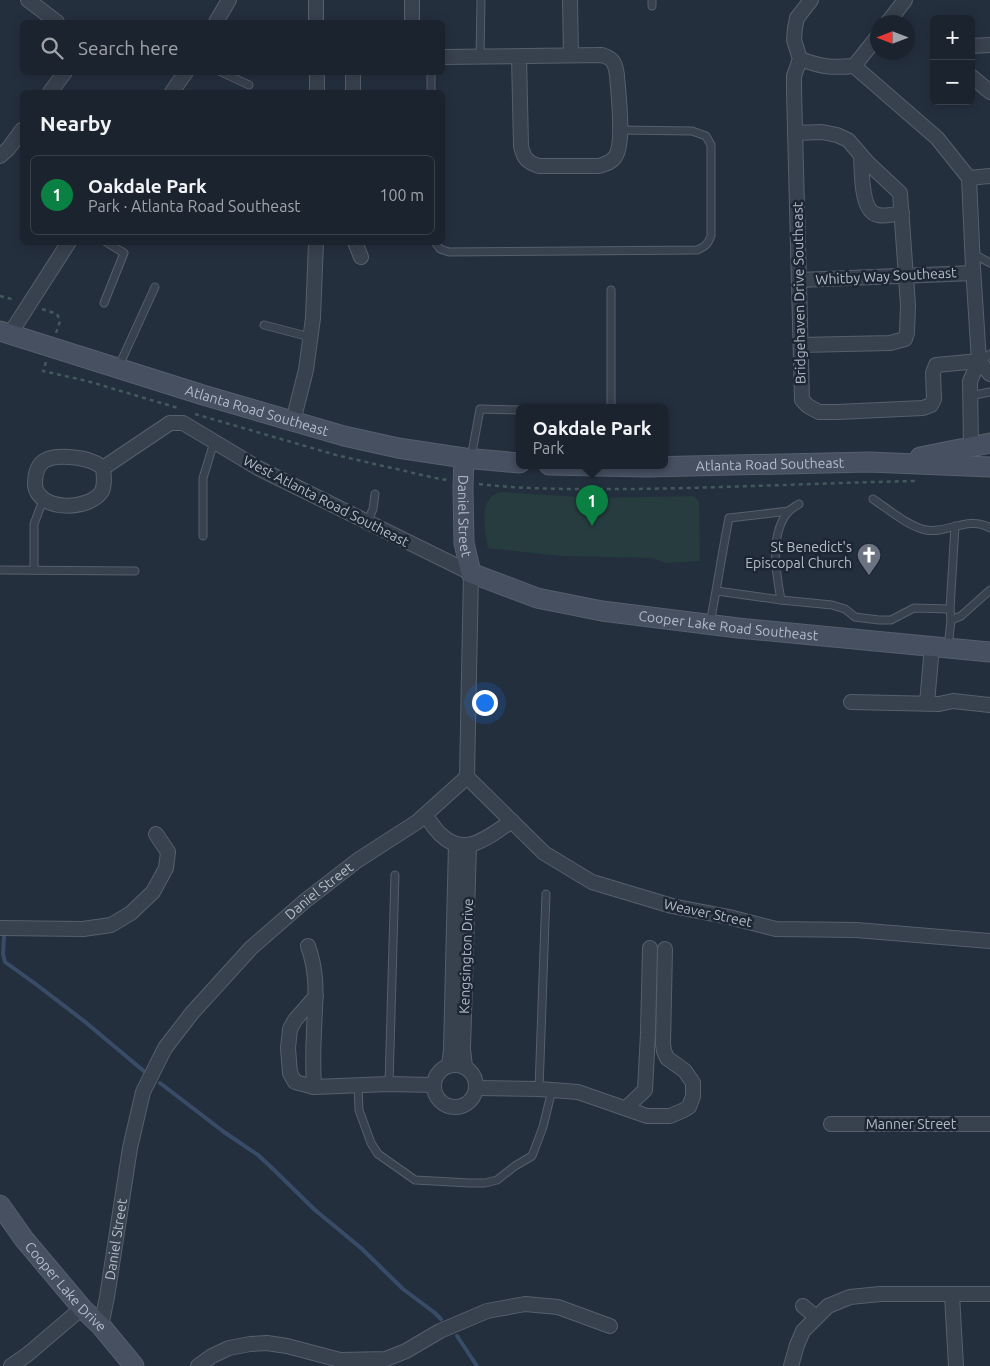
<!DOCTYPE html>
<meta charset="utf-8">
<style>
:root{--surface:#1b232e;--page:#282f3a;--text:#f1f3f6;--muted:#a0a4aa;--line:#39404a;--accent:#0b8043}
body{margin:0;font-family:Ubuntu,sans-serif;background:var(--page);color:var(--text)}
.controls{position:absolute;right:15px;top:15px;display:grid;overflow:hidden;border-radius:8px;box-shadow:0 2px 12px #0003}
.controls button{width:45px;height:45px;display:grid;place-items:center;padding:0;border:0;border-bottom:1px solid var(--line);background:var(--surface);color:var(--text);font:25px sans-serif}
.compass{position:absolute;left:870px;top:15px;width:45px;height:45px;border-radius:50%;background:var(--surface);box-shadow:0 2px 12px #0003;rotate:270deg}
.you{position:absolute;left:484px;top:702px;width:18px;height:18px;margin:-12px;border:4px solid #fff;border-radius:50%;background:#1a73e8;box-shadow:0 0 0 8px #1a73e833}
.badge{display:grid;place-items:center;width:32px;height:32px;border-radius:50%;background:var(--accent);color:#fff;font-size:16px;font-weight:700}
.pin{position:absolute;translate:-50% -41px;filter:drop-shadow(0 1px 2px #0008)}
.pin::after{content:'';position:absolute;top:26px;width:18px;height:15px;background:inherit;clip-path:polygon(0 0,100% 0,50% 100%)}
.popup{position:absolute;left:516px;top:404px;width:152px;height:65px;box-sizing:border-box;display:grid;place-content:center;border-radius:8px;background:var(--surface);filter:drop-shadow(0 1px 4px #0005);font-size:16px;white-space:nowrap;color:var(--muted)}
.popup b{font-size:19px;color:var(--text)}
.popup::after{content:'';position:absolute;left:50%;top:100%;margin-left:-10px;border:10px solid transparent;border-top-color:var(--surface)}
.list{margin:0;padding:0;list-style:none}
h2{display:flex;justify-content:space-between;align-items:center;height:65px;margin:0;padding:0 20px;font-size:21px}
h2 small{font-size:16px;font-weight:400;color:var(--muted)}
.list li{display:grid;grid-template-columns:32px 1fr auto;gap:15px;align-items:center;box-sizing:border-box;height:80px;margin:0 10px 10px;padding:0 10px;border:1px solid var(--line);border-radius:8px}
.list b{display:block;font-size:19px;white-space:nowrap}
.list p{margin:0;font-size:16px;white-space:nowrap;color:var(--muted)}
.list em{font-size:16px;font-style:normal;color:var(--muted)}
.icon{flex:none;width:28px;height:28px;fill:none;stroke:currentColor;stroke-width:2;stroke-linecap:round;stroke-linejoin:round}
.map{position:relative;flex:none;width:990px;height:1366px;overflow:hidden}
.search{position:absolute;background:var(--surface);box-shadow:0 2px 12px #0003;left:20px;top:20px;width:425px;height:55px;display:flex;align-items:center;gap:12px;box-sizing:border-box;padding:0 18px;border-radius:8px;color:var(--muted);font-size:19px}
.panel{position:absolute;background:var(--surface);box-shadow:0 2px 12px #0003;left:20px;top:90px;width:425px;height:155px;border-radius:8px}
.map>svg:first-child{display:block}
.green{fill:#263c3f}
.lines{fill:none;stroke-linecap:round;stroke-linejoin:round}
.stream{stroke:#394c67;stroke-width:4}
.lane-casing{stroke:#565f6c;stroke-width:9}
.street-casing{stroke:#565f6c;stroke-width:16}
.secondary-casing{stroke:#565f6c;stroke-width:21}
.path{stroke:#44595c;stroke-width:2.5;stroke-dasharray:4 4;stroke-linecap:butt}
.lane{stroke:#38414e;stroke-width:7}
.street{stroke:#38414e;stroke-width:14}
.secondary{stroke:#465061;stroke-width:19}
.labels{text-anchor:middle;stroke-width:5;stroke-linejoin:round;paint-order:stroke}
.street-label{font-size:14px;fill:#b4bcc9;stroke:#1d2633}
.poi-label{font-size:14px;fill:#b4bcc9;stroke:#1d2633;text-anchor:end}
</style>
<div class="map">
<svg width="990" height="1366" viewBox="0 0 990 1366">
<rect width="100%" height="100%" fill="#242f3e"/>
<!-- green -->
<path class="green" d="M502,492L598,498L694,496L699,501L700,561L667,563L652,558L561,556L488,548C485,531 477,496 502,492Z"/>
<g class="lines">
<!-- stream -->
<g class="stream">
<polyline points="4,936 3,954 5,962 37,985 84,1021 145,1072"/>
<polyline points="160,1083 224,1132 258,1155 272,1168 315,1210 361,1248 403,1289 435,1313 441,1319"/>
<polyline points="457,1336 477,1366"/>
</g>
<defs>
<g id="lane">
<polyline points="652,0 652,6"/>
<polyline points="480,57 481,0"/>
<polyline points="221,72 249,85"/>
<polyline points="431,72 431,92"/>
<path d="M435,242L440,249L449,252L697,250C705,247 708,244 711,236V145L706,136L692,131L620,130"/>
<polyline points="972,253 990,263"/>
<polyline points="104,303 124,253 106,242"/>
<polyline points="264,325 310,337"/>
<polyline points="979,361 990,354"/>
<polyline points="118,368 155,287"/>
<polyline points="970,396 990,392"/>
<polyline points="611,407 611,290"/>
<polyline points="471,458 480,409 520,410"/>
<path d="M873,499C888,509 909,527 926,530C947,534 969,515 990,528"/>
<polyline points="367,522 373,509 375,494"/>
<polyline points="203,536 203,478 214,442"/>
<polyline points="0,570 135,571"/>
<polyline points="34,570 34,524 43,500"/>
<polyline points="717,591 781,600 832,605 845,609 855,617 879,620 891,620 914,608 950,609"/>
<path d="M781,600C776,573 769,533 789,511C792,508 796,506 799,504"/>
<polyline points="951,620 961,616 990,590"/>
<path d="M710,623C717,588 722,553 729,518L789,511"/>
<polyline points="948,647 951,620 950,609 955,526"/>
<polyline points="389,1084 395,875"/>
<polyline points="358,1085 359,1110 371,1143 378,1154 415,1180 469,1183 485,1183 497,1180 515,1166 532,1156 543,1127 552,1090"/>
<polyline points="539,1089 546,894"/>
</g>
<g id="street">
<polyline points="28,0 57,22"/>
<polyline points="316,0 316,22"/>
<polyline points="412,0 412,22"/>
<polyline points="570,0 571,55"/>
<polyline points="811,0 797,18 795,28 794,40 800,59 794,76 794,91 802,400 808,406 819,412 837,412 923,408 931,405 934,399 933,373 936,365 979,361"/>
<polyline points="216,22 229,0"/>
<polyline points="888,22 905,0"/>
<polyline points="971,46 990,45"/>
<path d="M442,57L602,55C614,59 615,63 617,75C618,92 625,144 615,157C611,163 605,164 599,166H539C527,162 524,159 521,146L519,57"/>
<path d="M800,59C822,67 831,68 854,66L878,36"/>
<polyline points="854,66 937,138 969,178 973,267 979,361 970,381 971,447"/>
<polyline points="317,72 317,92"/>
<polyline points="353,72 353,92"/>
<polyline points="971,76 990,92"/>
<polyline points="50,92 65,72"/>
<polyline points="172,92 186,72"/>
<polyline points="795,133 822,132 837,135 848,140 867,162 900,193 908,305 907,333 905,339 890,343 801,345"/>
<path d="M861,155C862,169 860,212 878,215C885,217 895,214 902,213"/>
<polyline points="0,156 8,149 22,130"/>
<polyline points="969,178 990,176"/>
<polyline points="355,242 361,257"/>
<polyline points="799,280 973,273"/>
<polyline points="10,334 69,242"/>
<polyline points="979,361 990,374"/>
<polyline points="293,421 306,370 313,318 316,242"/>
<polyline points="851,702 939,704 953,701 990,705"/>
<polyline points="927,703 932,647"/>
<polyline points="467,777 544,853 592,882 672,906 729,917 776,929 856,930 990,941"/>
<path d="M425,815C430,821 434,828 440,834C465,859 489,836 512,821"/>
<polyline points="0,928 83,929 111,925 131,913 153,892 166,868 168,852 156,834"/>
<path d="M308,946C319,977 315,1000 314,1032C313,1050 313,1068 314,1087"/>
<polyline points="316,996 295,1020 290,1029 288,1048 290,1073 295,1082 314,1087 389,1084 433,1085"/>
<circle cx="455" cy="1086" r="21"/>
<polyline points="449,1065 451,1050 456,844"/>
<polyline points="465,1067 463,1049 469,845"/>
<polyline points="476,1088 539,1089 578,1092 647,1116 670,1116 684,1110 689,1107 693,1096 693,1083 685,1071 667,1058 664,1051 663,1044 665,949"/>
<polyline points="626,1108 645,1090 648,1033 650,948"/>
<polyline points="831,1124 990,1124"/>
<polyline points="952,1295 956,1366"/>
<polyline points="803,1306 816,1317"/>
<path id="s1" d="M101,1326L107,1297L130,1148L143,1092L165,1048L192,1013L251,948L305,901L358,860L417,822L467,777L471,573L258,468L183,423H170L103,468C100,466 97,463 93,462C82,457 55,454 44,461C36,466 35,476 35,485C38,512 90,511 102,491C105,484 104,475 103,468"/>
<polyline points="11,1366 28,1354 82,1308"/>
<polyline points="198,1366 212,1356 229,1348 250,1344 267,1343 287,1346 340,1360 386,1359 406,1351 440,1331 487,1311 525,1304 558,1307 610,1326"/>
<polyline points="791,1366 797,1345 803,1331 828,1306 850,1297 880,1294 990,1294"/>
</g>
<g id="secondary">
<path id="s2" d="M0,331L203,395L344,436L398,448L464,458L520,463"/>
<polyline points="920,457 990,443"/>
<path id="s3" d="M464,458L463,488L464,543L471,573L537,598L602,611L738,628L990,652"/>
<path id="s4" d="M549,465L647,467L869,462L990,467"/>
<path id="s5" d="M0,1205L24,1239L82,1308L101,1326L134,1366"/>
</g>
</defs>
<!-- lane casing -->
<use href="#lane" class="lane-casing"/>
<!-- street casing -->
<use href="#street" class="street-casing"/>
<!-- secondary casing -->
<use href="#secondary" class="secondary-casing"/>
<!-- path -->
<g class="path">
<polyline points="0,296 15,300"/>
<polyline points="42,309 57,314 60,321 56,333"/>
<polyline points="46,362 43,371 87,381 178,408"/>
<polyline points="195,414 336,455 435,478 448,480"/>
<path d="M479,484C529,490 580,489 630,489C725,488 820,483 915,481"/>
</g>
<!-- lane -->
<use href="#lane" class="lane"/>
<!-- street -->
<use href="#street" class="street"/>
<!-- secondary -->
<use href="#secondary" class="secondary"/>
</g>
<!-- icons -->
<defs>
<symbol id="church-pin" viewBox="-11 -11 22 30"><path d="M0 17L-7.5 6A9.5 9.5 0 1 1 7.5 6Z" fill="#6b7280" stroke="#1d2633"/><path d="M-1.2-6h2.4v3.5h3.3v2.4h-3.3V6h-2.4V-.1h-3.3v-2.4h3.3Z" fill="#fff"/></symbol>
</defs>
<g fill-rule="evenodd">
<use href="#church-pin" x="855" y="541" width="28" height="38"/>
</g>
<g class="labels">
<!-- street labels -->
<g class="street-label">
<text transform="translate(886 276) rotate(-3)" y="5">Whitby Way Southeast</text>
<text transform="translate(799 293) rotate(-91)" y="5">Bridgehaven Drive Southeast</text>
<text dy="5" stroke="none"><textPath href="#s2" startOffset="269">Atlanta Road Southeast</textPath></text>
<text dy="5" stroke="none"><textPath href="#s4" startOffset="221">Atlanta Road Southeast</textPath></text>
<text transform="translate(326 501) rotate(27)" y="5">West Atlanta Road Southeast</text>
<text dy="5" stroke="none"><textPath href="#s3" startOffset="58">Daniel Street</textPath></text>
<text dy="5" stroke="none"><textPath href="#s3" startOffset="380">Cooper Lake Road Southeast</textPath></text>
<text dy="5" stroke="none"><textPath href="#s1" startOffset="508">Daniel Street</textPath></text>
<text transform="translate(708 913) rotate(12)" y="5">Weaver Street</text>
<text transform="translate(466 956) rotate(-88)" y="5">Kengsington Drive</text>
<text x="911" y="1129">Manner Street</text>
<text dy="5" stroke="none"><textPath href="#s1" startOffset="88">Daniel Street</textPath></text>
<text dy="5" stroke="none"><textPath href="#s5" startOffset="105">Cooper Lake Drive</textPath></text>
</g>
<!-- poi labels -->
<g class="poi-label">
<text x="852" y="552">St Benedict's<tspan x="852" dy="16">Episcopal Church</tspan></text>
</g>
</g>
</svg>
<div class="controls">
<button>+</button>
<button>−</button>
</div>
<svg class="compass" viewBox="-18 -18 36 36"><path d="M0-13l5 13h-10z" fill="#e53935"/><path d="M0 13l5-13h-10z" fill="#a0a4aa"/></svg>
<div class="you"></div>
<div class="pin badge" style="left:592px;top:526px">1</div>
<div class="popup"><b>Oakdale Park</b>Park</div>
<div class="search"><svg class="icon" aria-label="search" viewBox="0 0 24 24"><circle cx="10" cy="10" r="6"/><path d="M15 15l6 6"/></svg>Search here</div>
<section class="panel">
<h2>Nearby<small></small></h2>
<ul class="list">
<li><span class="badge">1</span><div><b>Oakdale Park</b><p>Park · Atlanta Road Southeast</p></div><em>100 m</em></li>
</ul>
</section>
</div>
